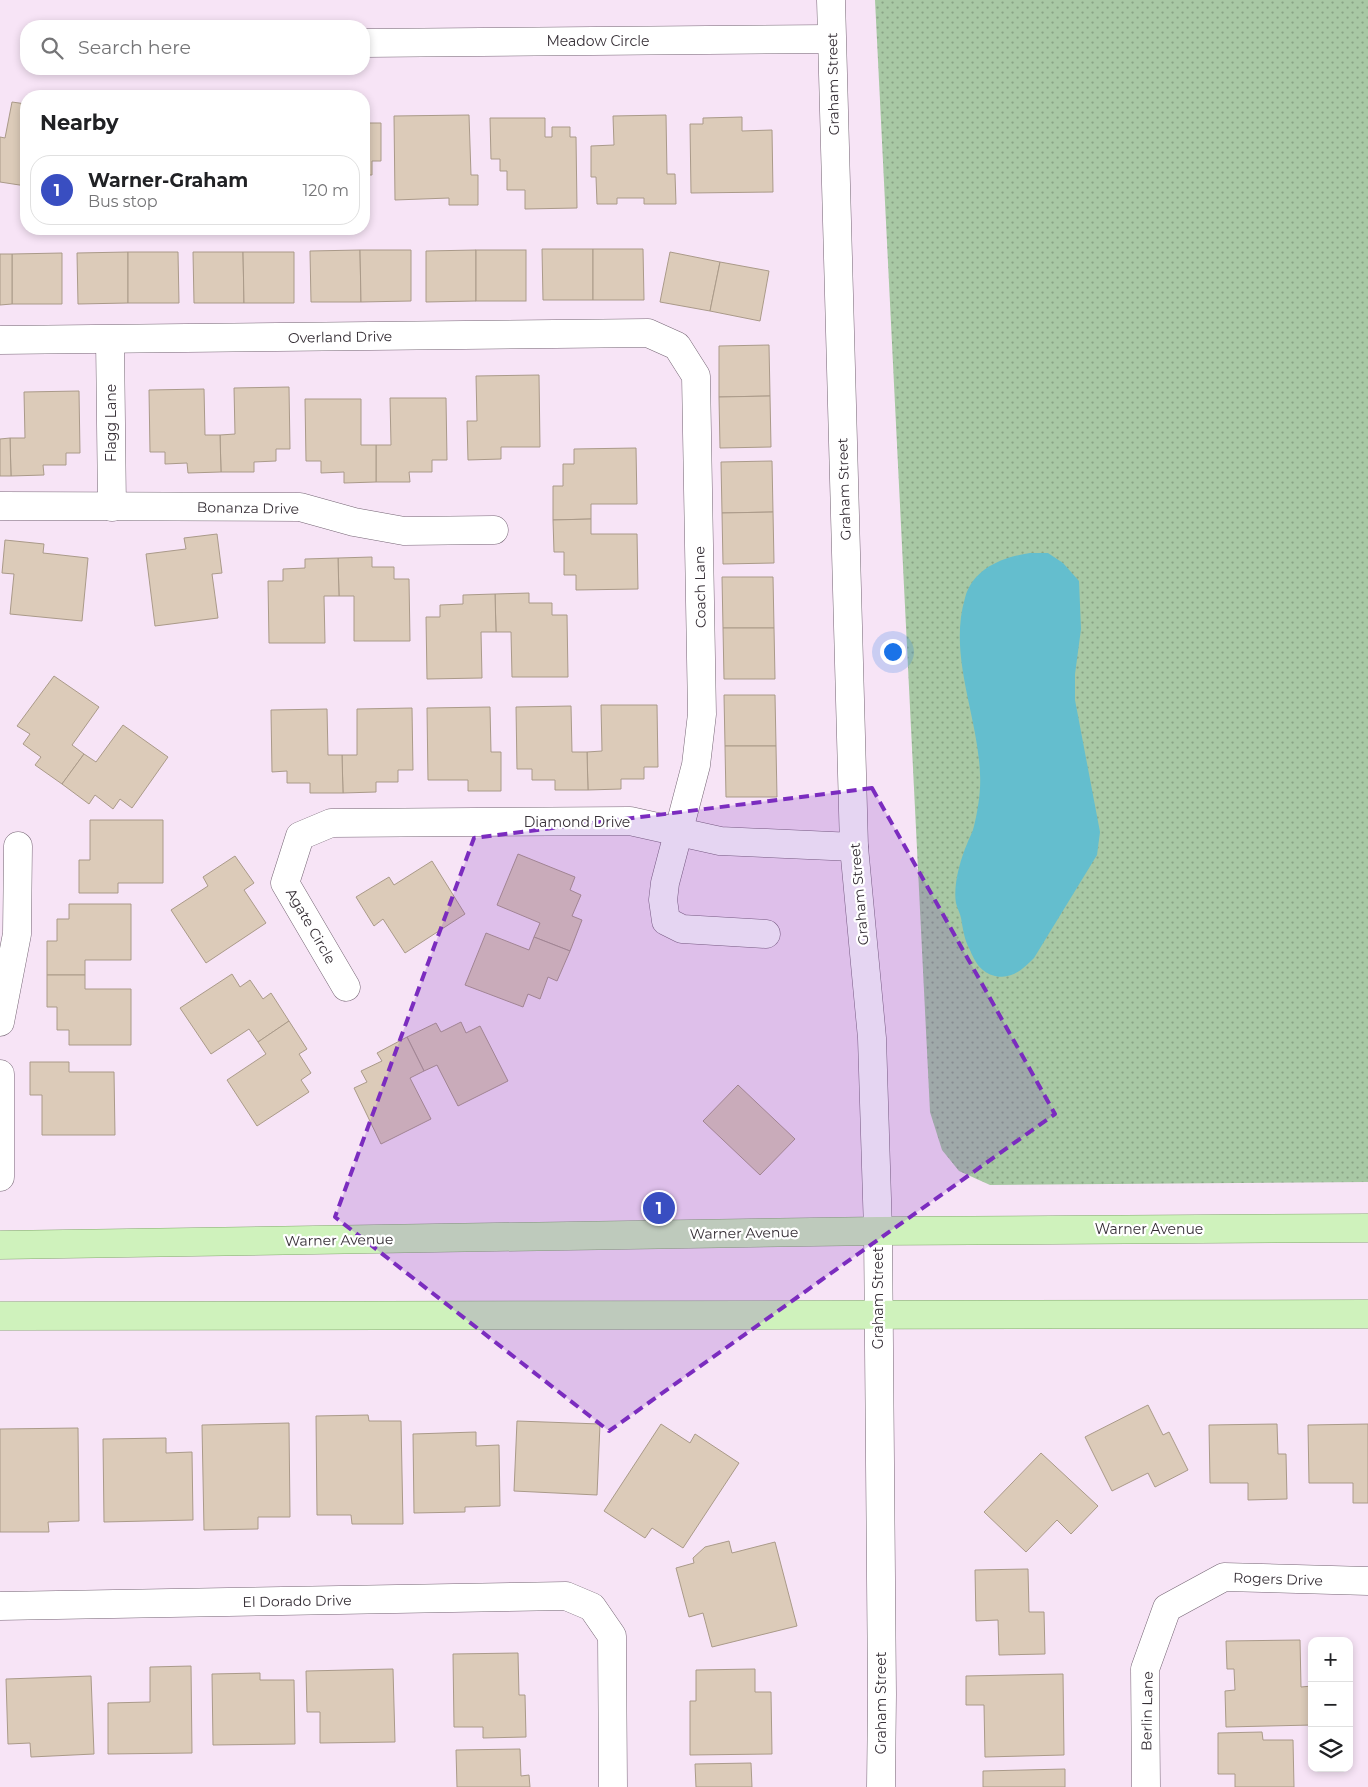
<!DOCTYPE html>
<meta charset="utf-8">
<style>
:root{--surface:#fff;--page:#f6f6f6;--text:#202124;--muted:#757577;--line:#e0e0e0;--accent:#394ec1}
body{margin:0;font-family:Montserrat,sans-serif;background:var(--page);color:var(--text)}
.controls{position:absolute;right:15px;bottom:15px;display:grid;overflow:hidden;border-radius:10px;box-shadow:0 2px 8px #0003}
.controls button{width:45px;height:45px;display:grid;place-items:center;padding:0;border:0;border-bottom:1px solid var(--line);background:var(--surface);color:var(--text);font:25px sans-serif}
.you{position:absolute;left:892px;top:651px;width:18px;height:18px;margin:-12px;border:4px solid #fff;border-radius:50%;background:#1a73e8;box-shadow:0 0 0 8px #1a73e833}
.badge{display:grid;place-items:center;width:32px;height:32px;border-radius:50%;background:var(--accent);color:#fff;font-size:16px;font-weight:700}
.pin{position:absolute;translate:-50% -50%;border:2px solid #fff;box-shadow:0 1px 5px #0006}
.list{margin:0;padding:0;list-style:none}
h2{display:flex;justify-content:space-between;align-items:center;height:65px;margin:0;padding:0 20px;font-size:21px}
h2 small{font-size:16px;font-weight:400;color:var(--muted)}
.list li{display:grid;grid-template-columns:32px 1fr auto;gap:15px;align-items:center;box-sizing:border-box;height:70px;margin:0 10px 10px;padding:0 10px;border:1px solid var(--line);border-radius:20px}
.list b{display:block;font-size:19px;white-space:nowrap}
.list p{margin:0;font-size:16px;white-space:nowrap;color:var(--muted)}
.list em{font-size:16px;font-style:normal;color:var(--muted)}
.icon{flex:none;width:28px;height:28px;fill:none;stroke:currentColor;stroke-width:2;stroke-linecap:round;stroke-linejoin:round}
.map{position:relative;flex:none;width:1368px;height:1787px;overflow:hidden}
.search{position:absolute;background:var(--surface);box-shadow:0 2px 8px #0003;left:20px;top:20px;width:350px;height:55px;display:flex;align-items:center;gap:12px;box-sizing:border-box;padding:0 18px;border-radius:20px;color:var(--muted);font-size:19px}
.panel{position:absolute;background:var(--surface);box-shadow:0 2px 8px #0003;left:20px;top:90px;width:350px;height:145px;border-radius:20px}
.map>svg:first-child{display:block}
.grass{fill:url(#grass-dots)}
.water{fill:#64bece}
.building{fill:#dccbb9;stroke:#aa9a89}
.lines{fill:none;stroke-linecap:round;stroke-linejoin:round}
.minor-casing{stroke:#756574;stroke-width:29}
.major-casing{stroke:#85a970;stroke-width:29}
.minor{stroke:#fff;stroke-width:28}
.major{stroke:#cff2bc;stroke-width:28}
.marked{fill:#7b2cbf;fill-opacity:0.2;stroke:#7b2cbf;stroke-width:4;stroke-dasharray:10 6;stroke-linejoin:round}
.labels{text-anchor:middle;stroke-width:4.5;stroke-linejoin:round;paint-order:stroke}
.street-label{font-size:14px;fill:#362f36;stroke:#fff}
</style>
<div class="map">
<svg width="1368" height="1787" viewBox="0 0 1368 1787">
<defs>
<pattern id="grass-dots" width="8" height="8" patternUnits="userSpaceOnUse" patternTransform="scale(1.25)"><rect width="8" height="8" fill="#a8c8a4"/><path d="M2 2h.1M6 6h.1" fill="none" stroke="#8aa386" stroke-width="1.8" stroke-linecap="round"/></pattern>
</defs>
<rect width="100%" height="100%" fill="#f7e4f6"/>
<!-- grass -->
<polygon class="grass" points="875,0 1368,0 1368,1182 990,1185 959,1171 942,1150 930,1112"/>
<!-- water -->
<path class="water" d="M1030,553H1048L1063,563L1079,581L1081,629L1075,674V700L1100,832L1097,855L1034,958C1023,969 1012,980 995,976C981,973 975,962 970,950C964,939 963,929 961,918C960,913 957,908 956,903C953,886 960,860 967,844C969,838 973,832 974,826C978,810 981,791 980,774C978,715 948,656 965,598C973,568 1003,557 1030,553Z"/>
<!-- building -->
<g class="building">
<polygon points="12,102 26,104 26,186 0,182 0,137 5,138"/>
<polygon points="469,115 471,175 478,175 478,205 449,205 449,198 395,200 394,116"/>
<polygon points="666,115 667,174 675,174 676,204 644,204 644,198 617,198 617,204 597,204 596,177 591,177 591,146 614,145 613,116"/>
<polygon points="742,117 742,131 772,130 773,192 691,193 690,124 703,124 703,118"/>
<polygon points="490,118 545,118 545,137 552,137 552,127 570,127 570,137 576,137 577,208 525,209 525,190 507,190 507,171 500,171 500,159 491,159"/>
<polygon points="364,123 381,123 381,161 372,161 372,175 367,175 367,193 364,193"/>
<polygon points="542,249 593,249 593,300 543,300"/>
<polygon points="593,249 643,249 644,300 593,300"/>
<polygon points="360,250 361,302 311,302 310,251"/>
<polygon points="360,250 411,250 411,301 361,302"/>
<polygon points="476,250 476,301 426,302 426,251"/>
<rect x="476" y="250" width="50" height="51"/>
<polygon points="128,252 128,303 78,304 77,253"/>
<polygon points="128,252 178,252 179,303 128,303"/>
<polygon points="193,252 243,252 244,303 194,303"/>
<polygon points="243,252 294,252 294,303 244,303"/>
<polygon points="670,252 720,262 710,311 660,302"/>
<polygon points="62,253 62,304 12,304 12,254"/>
<polygon points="0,254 12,254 12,304 0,305"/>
<polygon points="720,262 769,271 760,321 710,311"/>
<polygon points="769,345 770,396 719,397 719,346"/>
<polygon points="539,375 540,447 501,447 501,459 468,460 467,421 477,421 476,376"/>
<polygon points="289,387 290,449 276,449 276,461 254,462 254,472 221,472 220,435 235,434 234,388"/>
<polygon points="204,389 205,435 220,435 221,472 188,473 187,463 165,464 165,452 150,452 149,390"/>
<polygon points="79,391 80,453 66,453 66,465 43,465 44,475 11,476 10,438 25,438 24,392"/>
<polygon points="770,396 771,447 720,448 719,397"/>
<polygon points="390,398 446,398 447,460 432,460 432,472 409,472 410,482 376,482 376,445 391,445"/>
<polygon points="305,399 361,399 361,445 376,445 376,482 344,483 344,472 321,473 321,461 306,461"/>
<polygon points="10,438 11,476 0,476 0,439"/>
<polygon points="636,448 637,504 591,504 591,519 553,520 553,486 563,486 563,464 574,464 574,449"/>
<polygon points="772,461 773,512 722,513 721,462"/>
<polygon points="773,512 774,563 723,564 722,513"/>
<polygon points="591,519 591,534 637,534 638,589 576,590 576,575 564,575 564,552 554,552 553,520"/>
<polygon points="217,534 222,573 212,574 218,618 155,626 146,554 186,549 184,538"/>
<polygon points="5,540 44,544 43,553 88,558 82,621 10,614 14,574 2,573"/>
<polygon points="372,557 372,567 394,567 394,579 409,579 410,641 354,641 354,596 339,596 338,558"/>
<polygon points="338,558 339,596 324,596 325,643 269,643 268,581 283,581 283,569 305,568 305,559"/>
<polygon points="722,577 773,577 774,628 723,628"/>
<polygon points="529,593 529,603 552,603 552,615 567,615 568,677 512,677 511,632 496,632 495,594"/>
<polygon points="495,594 496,632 481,632 482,678 427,679 426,617 440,617 440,605 463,604 463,595"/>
<polygon points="723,628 774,628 775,679 724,679"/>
<polygon points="54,676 99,707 72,745 84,754 62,784 35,765 41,757 23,744 30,734 17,726"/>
<polygon points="724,695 775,695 776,746 725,746"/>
<polygon points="601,705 657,705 658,767 644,767 644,779 621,779 621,789 588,790 587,752 602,751"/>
<polygon points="571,706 572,752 587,752 588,790 555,790 555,780 532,780 532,769 517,769 516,707"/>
<polygon points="490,707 491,752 501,752 501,791 468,791 468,780 428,780 427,708"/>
<polygon points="412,708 413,770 398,770 398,782 376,782 376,792 343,793 342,755 357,755 357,709"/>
<polygon points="327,709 328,755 342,755 343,793 310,793 310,783 287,783 287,771 272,772 271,710"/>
<polygon points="123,725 168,757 132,808 120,799 113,809 95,795 89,804 62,784 84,754 96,762"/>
<polygon points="725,746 776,746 777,797 726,797"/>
<polygon points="90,820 163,820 163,883 118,883 118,893 79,893 79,860 90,860"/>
<polygon points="518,854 575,877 570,890 581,895 572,916 582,920 570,951 534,937 540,923 497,905"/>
<polygon points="235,856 254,883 244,890 266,923 206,963 171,910 208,886 203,877"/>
<polygon points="432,861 465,914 405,953 383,919 374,926 356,897 389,877 394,885"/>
<polygon points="69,904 131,904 131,960 85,960 85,975 47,975 47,941 57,941 57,919 69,919"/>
<polygon points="486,933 529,950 534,937 570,951 557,981 548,977 540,999 528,994 523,1007 465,985"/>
<polygon points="232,974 240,987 250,980 263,999 271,993 289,1021 258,1042 249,1029 211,1054 180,1008"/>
<polygon points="47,975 85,975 85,989 131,989 131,1045 69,1045 69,1030 57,1030 57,1007 47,1007"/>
<polygon points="289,1021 307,1049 299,1054 311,1073 301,1080 309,1092 257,1126 227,1080 266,1054 258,1042"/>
<polygon points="461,1022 466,1033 480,1026 508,1081 458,1106 437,1065 424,1071 407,1037 436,1023 441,1032"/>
<polygon points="407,1037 424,1071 410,1078 431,1119 381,1144 354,1088 367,1082 361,1071 382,1061 377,1053"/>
<polygon points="30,1062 69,1062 69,1072 114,1072 115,1135 42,1135 42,1095 30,1095"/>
<polygon points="738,1085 795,1139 760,1175 703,1121"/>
<polygon points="1148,1405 1163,1435 1169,1432 1188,1470 1155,1487 1148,1473 1112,1491 1085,1437"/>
<polygon points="368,1415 369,1421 401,1421 403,1524 352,1524 351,1515 317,1515 316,1416"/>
<polygon points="517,1421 600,1424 597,1495 514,1491"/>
<polygon points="289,1423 290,1517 258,1517 258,1529 204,1530 202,1425"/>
<polygon points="661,1424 690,1443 695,1434 739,1463 683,1548 652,1528 645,1538 604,1511"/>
<polygon points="1277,1424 1278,1454 1286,1454 1287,1499 1248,1500 1248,1483 1210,1483 1209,1425"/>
<polygon points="1368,1424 1368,1503 1353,1503 1353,1483 1309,1483 1308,1425"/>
<polygon points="78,1428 79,1521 48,1522 49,1532 0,1532 0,1429"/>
<polygon points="476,1432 476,1446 499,1445 500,1506 465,1507 465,1512 414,1513 413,1434"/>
<polygon points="166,1438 166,1453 192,1452 193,1520 104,1522 103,1439"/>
<polygon points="1041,1453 1098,1506 1071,1534 1057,1520 1026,1552 984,1512"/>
<polygon points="729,1541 732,1553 775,1542 797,1626 712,1647 703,1613 689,1617 676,1568 694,1563 693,1558 705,1547"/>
<polygon points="1028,1569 1029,1612 1044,1612 1045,1654 999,1655 998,1620 976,1621 975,1570"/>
<polygon points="1300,1640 1301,1687 1312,1686 1312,1725 1226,1727 1225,1691 1235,1690 1234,1669 1227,1669 1226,1641"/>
<polygon points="518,1653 519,1695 525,1695 526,1737 483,1738 483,1727 454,1727 453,1654"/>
<polygon points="191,1666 192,1753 108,1754 108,1703 150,1702 150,1667"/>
<polygon points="393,1669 395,1742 320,1743 320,1712 307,1712 306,1671"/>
<polygon points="755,1669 755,1692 771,1692 772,1754 690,1755 690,1701 696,1701 696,1670"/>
<polygon points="260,1673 260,1680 294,1680 295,1744 213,1745 212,1674"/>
<polygon points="1063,1674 1064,1755 985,1757 984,1705 966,1705 966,1676"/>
<polygon points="91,1676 94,1754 31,1757 30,1743 8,1744 6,1679"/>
<polygon points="1262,1732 1263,1740 1293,1740 1294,1787 1235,1787 1235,1774 1218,1774 1218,1733"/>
<polygon points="520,1749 521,1776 529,1775 530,1787 457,1787 456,1750"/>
<polygon points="751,1763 752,1787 696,1787 695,1764"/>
<polygon points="1065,1769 1065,1787 983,1787 983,1771"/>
</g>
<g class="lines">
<defs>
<g id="minor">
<polyline points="831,0 854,847 872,1038 878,1231 882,1694 881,1787"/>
<polyline points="364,43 831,39"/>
<polyline points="0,340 648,333 677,346 696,376 702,714 696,765 665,883 663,900 666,921 682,929 766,934"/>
<polyline points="110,340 112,507"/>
<polyline points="0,506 300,507 354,522 404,531 494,530"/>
<polyline points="346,987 285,883 300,836 331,823 630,821 720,841 854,847"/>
<polyline points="0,1022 17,934 18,846"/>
<polyline points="0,1074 0,1177"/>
<polyline points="0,1606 566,1596 592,1607 612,1636 613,1787"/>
<polyline points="1146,1787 1145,1669 1167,1608 1224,1577 1368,1581"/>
</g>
<g id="major">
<polyline points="0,1245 878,1231 1368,1228"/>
<polyline points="0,1316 1368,1314"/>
</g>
</defs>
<!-- minor casing -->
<use href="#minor" class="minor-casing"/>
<!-- major casing -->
<use href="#major" class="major-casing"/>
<!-- minor -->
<use href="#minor" class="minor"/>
<!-- major -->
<use href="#major" class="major"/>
</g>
<!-- marked area -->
<path class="marked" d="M872,788L1055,1114L609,1431L335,1217L474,838Z"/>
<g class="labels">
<!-- street labels -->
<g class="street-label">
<text x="598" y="46">Meadow Circle</text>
<text transform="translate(833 84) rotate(-91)" y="5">Graham Street</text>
<text transform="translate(340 337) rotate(-1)" y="5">Overland Drive</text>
<text transform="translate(111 423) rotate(-90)" y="5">Flagg Lane</text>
<text transform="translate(844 489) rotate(-92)" y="5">Graham Street</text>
<text transform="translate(248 508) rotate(1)" y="5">Bonanza Drive</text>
<text transform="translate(700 587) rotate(-91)" y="5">Coach Lane</text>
<text x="577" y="827">Diamond Drive</text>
<text transform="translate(859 894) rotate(-95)" y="5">Graham Street</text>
<text transform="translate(311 926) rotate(60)" y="5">Agate Circle</text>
<text x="1149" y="1234">Warner Avenue</text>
<text transform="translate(744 1233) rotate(-1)" y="5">Warner Avenue</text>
<text transform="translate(339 1240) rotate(-1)" y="5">Warner Avenue</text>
<text transform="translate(878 1298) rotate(-90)" y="5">Graham Street</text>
<text transform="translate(1278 1579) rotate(2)" y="5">Rogers Drive</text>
<text transform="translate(297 1601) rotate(-1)" y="5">El Dorado Drive</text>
<text transform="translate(881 1703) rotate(-90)" y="5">Graham Street</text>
<text transform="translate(1147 1711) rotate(-89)" y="5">Berlin Lane</text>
</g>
</g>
</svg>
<div class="controls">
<button>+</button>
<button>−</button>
<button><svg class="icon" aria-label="layers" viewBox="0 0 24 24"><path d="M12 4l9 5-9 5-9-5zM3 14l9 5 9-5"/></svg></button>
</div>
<div class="you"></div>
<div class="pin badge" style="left:659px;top:1208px">1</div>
<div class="search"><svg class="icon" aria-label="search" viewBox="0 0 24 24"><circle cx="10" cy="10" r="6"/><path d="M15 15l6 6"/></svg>Search here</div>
<section class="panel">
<h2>Nearby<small></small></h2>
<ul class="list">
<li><span class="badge">1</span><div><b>Warner-Graham</b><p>Bus stop</p></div><em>120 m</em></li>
</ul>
</section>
</div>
